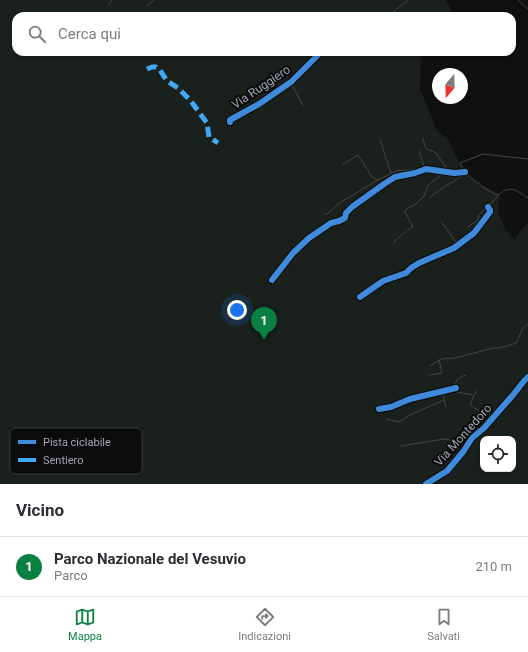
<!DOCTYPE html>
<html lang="it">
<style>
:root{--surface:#fff;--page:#f7f7f7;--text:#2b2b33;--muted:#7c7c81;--line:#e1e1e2;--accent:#0b8043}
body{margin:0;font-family:Roboto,sans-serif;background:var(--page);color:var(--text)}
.controls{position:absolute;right:12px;bottom:12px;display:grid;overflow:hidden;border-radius:8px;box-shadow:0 1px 3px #0004}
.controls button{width:36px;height:36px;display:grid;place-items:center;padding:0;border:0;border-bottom:1px solid var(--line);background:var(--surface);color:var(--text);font:20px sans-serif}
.compass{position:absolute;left:432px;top:68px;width:36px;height:36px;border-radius:50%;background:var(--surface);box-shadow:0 1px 3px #0004;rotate:199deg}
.you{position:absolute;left:237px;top:310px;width:14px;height:14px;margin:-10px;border:3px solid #fff;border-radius:50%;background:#1a73e8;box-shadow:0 0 0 6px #1a73e833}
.badge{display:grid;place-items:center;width:26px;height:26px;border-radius:50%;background:var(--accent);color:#fff;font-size:13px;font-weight:700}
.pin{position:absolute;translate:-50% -33px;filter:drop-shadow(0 1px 2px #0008)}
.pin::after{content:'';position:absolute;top:21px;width:14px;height:12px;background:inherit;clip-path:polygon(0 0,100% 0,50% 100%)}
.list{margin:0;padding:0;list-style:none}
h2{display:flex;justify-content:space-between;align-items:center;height:52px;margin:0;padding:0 16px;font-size:17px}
h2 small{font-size:13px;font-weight:400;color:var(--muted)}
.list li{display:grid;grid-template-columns:26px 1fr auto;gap:12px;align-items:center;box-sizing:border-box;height:60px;padding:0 16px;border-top:1px solid var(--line)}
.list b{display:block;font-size:15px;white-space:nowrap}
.list p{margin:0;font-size:13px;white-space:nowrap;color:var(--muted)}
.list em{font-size:13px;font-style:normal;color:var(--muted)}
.icon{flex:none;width:22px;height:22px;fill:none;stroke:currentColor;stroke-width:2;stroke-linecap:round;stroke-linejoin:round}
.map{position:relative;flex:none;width:528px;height:484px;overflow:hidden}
.search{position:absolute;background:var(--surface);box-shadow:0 1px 3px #0004;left:12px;right:12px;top:12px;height:44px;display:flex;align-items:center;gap:10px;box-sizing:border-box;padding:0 14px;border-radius:12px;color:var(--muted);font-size:15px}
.sheet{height:112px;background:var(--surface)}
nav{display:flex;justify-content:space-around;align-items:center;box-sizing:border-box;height:56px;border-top:1px solid var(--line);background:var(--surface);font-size:11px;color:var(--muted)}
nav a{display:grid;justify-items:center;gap:2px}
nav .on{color:var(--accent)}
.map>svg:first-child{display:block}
.green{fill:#1a201b;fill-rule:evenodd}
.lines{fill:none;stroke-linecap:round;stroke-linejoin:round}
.minor{stroke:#454649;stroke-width:1}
.quiet{stroke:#3fa9f5;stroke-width:5;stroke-dasharray:10 5;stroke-linecap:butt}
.cycleway-casing{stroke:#0b0b0c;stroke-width:8}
.cycleway{stroke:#408adc;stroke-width:6}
.labels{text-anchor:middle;stroke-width:4;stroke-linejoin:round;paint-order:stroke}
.street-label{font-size:12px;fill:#a1a6b1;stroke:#0b0b0c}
.key{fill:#0b0b0c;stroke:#383a3e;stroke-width:1}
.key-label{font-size:11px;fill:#a1a6b1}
</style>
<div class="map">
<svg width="528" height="484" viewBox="0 0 528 484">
<rect width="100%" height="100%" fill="#101010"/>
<!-- green -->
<path class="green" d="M0,0H446L454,16H16V52H427L422,53L421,57L420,91L423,96L436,129L449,141L458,160L468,174L478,183L500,195L498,212L504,227L514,240L525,225L528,223V484H0ZM483,439H513V469H483Z"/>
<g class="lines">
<!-- minor -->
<g class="minor">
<polyline points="518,0 528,9"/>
<polyline points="108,5 112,0"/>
<polyline points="147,6 154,0"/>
<polyline points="388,16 408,0"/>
<polyline points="291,83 303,106"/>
<polyline points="230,122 230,120 259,104 291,82 321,52"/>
<polyline points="423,139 426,149 435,152 445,166 447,172"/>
<polyline points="380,140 391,173"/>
<polyline points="419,151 425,169"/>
<path d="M528,159L483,154L460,163C462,166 463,169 464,172C468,176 493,195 498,195C501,194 502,190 506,190C515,187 521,194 528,198"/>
<polyline points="342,165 358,155 372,177 378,180"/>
<polyline points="429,198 438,191 465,174"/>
<path d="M325,215C332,212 334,206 341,202L376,181L396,171L423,169"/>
<polyline points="441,221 458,245"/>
<polyline points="468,227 478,220 479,215 497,197 498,195"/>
<polyline points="393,243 407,230 413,227 405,212 405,210 416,204 424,196 428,185 439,177 442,172"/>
<polyline points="528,276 528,277"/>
<polyline points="272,280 293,253 309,238 331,223 339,221 345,218 346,213 352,207 384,184 395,177 415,173 426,169 454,173 465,172"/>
<polyline points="360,297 383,281 406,273 411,268 419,263 454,248 474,233 490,212 490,210 488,207"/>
<path d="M430,366L441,359L455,358L493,348C498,349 511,345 516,343L523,328L528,324"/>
<polyline points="429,375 442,373 439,360"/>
<path d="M466,375C457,377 453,383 457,392L473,395"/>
<polyline points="477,391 474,395 470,405 478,410 488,422"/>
<polyline points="442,392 446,407"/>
<polyline points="379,409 391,407 410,399 456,388"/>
<polyline points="386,419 399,422 412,414 444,400"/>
<polyline points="401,446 444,439 451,440 459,438 470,440"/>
<polyline points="426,484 447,471 463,452 472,438 484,428 513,395 524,381 528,377"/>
</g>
<!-- quiet -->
<polyline class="quiet" points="147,69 152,67 156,67 160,70 167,81 178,88 190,100 207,123 209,137 218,143"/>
<defs>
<g id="cycleway">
<polyline points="230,122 230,120 259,104 291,82 321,52"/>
<polyline points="272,280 293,253 309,238 331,223 339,221 345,218 346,213 352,207 384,184 395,177 415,173 426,169 454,173 465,172"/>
<polyline points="360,297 383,281 406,273 411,268 419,263 454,248 474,233 490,212 490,210 488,207"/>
<polyline points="379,409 391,407 410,399 456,388"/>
<polyline points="426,484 447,471 463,452 472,438 484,428 513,395 524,381 528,377"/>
</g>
</defs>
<!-- cycleway casing -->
<use href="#cycleway" class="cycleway-casing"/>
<!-- cycleway -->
<use href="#cycleway" class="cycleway"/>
</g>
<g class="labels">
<!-- street labels -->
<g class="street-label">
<text transform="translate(261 87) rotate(-34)" y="4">Via Ruggiero</text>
<text transform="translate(463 435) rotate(-48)" y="4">Via Montedoro</text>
</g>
</g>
<!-- legend -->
<rect x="10" y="428" width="132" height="46" rx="6" class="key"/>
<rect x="18" y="440" width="18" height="4" fill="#408adc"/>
<rect x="18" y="458" width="18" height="4" fill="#3fa9f5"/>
<g class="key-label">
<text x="43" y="446">Pista ciclabile</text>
<text x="43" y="464">Sentiero</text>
</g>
</svg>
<div class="controls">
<button><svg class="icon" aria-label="locate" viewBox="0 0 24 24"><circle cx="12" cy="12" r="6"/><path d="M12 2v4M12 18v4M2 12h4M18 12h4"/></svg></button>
</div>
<svg class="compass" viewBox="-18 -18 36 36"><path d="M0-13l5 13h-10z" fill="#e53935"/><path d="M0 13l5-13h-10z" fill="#7c7c81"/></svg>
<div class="you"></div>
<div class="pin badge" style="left:264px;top:340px">1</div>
<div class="search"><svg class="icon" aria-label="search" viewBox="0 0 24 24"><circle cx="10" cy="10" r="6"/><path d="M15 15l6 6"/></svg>Cerca qui</div>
</div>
<section class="sheet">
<h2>Vicino<small></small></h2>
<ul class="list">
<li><span class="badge">1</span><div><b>Parco Nazionale del Vesuvio</b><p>Parco</p></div><em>210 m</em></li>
</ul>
</section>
<nav>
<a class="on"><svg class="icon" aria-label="map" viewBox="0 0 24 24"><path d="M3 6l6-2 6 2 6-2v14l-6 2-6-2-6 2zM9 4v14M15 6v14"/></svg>Mappa</a>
<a><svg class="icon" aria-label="directions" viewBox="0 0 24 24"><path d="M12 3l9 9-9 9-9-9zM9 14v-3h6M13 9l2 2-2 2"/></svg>Indicazioni</a>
<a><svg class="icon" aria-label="saved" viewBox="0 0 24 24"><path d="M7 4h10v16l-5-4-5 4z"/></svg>Salvati</a>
</nav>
